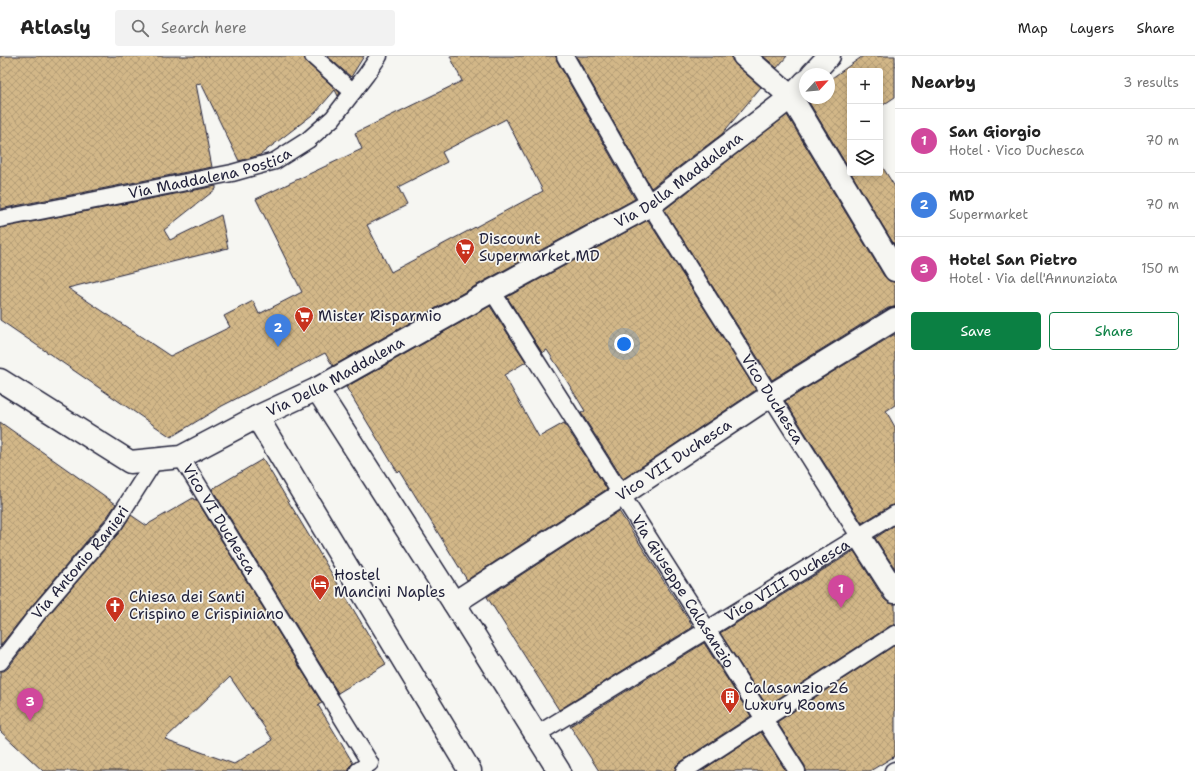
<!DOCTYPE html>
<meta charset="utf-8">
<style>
:root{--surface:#fff;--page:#f2f2f2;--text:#222;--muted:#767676;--line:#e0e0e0;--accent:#0b8043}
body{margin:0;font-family:"Shantell Sans",sans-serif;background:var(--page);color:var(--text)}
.controls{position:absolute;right:12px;top:12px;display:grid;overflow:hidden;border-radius:4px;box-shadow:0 2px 10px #0003}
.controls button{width:36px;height:36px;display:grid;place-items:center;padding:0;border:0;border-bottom:1px solid var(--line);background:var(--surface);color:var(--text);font:20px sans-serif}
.compass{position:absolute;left:799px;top:12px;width:36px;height:36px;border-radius:50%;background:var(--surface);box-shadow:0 2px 10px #0003;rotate:64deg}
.you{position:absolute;left:624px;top:288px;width:14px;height:14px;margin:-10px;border:3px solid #fff;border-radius:50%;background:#1a73e8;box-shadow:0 0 0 6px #1a73e833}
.badge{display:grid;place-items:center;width:26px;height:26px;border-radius:50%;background:var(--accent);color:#fff;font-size:13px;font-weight:700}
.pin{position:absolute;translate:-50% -33px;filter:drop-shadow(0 1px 2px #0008)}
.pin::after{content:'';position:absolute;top:21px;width:14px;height:12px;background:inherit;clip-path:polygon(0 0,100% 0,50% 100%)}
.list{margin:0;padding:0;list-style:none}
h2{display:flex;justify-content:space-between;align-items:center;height:52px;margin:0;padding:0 16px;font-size:17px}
h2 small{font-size:13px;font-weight:400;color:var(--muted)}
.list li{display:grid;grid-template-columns:26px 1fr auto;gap:12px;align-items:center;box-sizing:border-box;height:64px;padding:0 16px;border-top:1px solid var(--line)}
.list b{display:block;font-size:15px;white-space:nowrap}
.list p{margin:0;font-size:13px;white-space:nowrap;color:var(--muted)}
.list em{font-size:13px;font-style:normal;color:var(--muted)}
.actions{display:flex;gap:8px;padding:12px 16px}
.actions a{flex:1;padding:9px 0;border:1px solid var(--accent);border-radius:4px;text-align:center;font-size:14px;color:var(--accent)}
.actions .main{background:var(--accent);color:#fff}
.icon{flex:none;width:22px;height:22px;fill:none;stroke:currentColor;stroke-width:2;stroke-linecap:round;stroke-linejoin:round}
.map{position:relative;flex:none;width:895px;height:715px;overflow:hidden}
header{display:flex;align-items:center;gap:24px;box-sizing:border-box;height:56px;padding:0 20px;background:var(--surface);border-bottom:1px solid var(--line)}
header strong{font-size:19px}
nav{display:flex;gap:22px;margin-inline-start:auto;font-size:14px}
.search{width:280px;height:36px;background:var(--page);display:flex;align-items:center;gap:10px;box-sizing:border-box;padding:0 14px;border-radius:4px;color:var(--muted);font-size:15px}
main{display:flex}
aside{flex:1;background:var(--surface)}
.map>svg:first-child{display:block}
.building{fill:url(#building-cross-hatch);stroke:#22223b;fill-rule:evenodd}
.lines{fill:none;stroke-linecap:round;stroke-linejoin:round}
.service-casing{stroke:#22223b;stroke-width:19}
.pedestrian-casing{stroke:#22223b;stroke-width:25}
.minor-casing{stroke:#22223b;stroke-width:25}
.service{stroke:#f6f6f2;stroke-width:16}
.pedestrian{stroke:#f6f6f2;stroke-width:22}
.minor{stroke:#f6f6f2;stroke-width:22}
.labels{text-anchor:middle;stroke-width:3.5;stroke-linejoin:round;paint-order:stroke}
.street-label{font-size:15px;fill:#22223b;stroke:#f6f6f2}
.poi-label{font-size:15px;fill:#22223b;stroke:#f6f6f2;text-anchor:start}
</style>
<header>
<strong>Atlasly</strong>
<div class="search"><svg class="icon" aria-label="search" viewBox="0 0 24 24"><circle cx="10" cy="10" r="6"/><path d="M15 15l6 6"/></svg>Search here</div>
<nav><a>Map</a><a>Layers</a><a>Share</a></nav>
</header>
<main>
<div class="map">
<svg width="895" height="715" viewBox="0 0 895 715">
<defs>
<pattern id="building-cross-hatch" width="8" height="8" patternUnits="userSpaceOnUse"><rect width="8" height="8" fill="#d2b788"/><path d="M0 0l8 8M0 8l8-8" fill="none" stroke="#b49d76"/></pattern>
</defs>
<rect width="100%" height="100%" fill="#f6f6f2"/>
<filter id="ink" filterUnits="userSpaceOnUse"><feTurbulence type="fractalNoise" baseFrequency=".025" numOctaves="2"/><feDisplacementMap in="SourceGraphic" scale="8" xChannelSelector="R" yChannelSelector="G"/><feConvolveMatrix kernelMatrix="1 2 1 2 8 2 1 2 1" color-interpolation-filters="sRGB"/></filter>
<g filter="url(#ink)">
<!-- building -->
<g class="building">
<polygon points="0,0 304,0 307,7 340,37 338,40 335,34 316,56 260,99 239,105 201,27 196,28 212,111 0,153"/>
<polygon points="327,0 364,0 351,21"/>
<path d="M450,0H556L557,5L635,143L486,224L333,310L325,297L222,350L171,381L0,264V172L216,130V133L164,174L170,184L221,159L228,192L68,232L170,300L230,271L224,260L253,245L259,258L302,236L256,143L362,93L355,77L462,25ZM506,63L543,135L391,216L367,169L407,149L398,131L447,106L442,96Z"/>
<polygon points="576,0 732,0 732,4 736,9 761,31 722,78 651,132"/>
<polygon points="763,0 787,0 777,12"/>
<polygon points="863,0 895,0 895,41 880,51 880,15 850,15 850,115 807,43 829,42 829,24"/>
<polygon points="787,59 884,220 889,225 895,226 895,251 888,252 772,324 664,154"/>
<polygon points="880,107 895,131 895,190 851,117 880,117"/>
<polygon points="648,164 756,334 623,423 581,357 585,355 562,317 547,294 542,297 507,241"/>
<polygon points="490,250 526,306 504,319 539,381 564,367 607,433 467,524 400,415 398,417 346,331"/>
<polygon points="895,278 895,349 886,355 895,371 895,449 890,450 862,467 785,345"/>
<polygon points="0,366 116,448 107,461 31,551 0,590"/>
<polygon points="263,403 386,608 338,637 212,433"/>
<path d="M193,442L194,444L196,443L322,647L318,649L353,707L350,710L349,715H43L0,675V615H4L8,612L45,563L122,473L131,459L147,470L150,467ZM230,621L273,684L234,708L165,683Z"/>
<polygon points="619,455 693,571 559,654 487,541"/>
<polygon points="895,469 895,513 875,482"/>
<polygon points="854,495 884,543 889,547 895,548 895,569 890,570 767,650 720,577"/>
<polygon points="704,587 751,660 679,707 676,710 675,715 599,715 570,670"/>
<polygon points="895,589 895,700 870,715 806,715 805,710 777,666"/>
<polygon points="761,676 786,715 701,715"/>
</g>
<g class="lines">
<defs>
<g id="service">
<polyline points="313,0 353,36"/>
<path id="s1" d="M565,0L650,149L859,480"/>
<path id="s2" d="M0,163L232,117L275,105L308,84L333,62L366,19L379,0"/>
<path id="s3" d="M492,235L797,715"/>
<path id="s4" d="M181,401L370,707L358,715"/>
<path id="s5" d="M0,606L38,557L115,467L155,404"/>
<path id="s6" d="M536,679L895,458"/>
<polyline points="684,715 895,578"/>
<polyline points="893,715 895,714"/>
</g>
<g id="pedestrian">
<polyline points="744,0 791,41"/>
<polyline points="859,480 895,536"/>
</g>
<g id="minor">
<polyline points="812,18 829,0"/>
<polyline points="791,41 895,214"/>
<path id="s7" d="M0,324L130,406L181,401L257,361L317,333L492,235L650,149L791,41L805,26"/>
<polyline points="317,333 454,547 559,715"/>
<polyline points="257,361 470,715"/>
<path id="s8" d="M454,547L621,439L770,340L895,263"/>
</g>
</defs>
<!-- service casing -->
<use href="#service" class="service-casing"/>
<!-- pedestrian casing -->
<use href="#pedestrian" class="pedestrian-casing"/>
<!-- minor casing -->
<use href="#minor" class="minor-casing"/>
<!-- service -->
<use href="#service" class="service"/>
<!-- pedestrian -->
<use href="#pedestrian" class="pedestrian"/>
<!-- minor -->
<use href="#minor" class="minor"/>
</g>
</g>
<!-- icons -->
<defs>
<symbol id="supermarket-pin" viewBox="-11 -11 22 30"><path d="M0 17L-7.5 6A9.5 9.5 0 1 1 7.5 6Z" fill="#c8321e" stroke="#f6f6f2"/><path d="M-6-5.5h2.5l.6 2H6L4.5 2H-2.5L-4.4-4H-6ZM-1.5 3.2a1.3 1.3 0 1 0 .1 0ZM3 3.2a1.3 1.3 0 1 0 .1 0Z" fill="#fff"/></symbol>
<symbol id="hotel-pin" viewBox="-11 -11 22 30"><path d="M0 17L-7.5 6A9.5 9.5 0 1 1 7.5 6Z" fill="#c8321e" stroke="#f6f6f2"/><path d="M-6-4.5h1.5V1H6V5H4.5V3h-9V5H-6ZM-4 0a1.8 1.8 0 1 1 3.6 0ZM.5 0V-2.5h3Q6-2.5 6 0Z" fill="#fff"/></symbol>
<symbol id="church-pin" viewBox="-11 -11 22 30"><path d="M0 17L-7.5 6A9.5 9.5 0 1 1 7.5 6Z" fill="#c8321e" stroke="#f6f6f2"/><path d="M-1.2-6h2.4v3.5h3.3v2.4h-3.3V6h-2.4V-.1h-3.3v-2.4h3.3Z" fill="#fff"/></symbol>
<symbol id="building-pin" viewBox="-11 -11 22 30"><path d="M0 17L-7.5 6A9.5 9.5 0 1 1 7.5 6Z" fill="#c8321e" stroke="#f6f6f2"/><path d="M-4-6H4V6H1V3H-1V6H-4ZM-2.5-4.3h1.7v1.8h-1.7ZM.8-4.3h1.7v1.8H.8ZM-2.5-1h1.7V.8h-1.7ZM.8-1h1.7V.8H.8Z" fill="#fff"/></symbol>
</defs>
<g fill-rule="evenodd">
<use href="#supermarket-pin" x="454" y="181" width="22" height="30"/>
<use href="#supermarket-pin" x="293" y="249" width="22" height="30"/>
<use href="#hotel-pin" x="309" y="517" width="22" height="30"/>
<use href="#church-pin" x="104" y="539" width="22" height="30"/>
<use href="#building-pin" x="719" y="630" width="22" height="30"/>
</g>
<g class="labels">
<!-- street labels -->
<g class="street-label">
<text dy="5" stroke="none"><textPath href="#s2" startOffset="215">Via Maddalena Postica</textPath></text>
<text dy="5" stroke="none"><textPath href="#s7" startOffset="775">Via Della Maddalena</textPath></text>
<text dy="5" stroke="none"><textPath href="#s7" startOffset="379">Via Della Maddalena</textPath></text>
<text dy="5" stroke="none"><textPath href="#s1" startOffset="401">Vico Duchesca</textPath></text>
<text dy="5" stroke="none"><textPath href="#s8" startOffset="262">Vico VII Duchesca</textPath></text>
<text dy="5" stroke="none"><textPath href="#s4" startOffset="73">Vico VI Duchesca</textPath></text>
<text dy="5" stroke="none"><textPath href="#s5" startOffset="128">Via Antonio Ranieri</textPath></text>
<text dy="5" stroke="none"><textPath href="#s6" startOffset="295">Vico VIII Duchesca</textPath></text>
<text dy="5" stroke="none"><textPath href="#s3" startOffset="356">Via Giuseppe Calasanzio</textPath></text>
</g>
<!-- poi labels -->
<g class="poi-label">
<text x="479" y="188">Discount<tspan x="479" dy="17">Supermarket MD</tspan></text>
<text x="318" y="265">Mister Risparmio</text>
<text x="334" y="524">Hostel<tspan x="334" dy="17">Mancini Naples</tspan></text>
<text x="129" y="546">Chiesa dei Santi<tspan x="129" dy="17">Crispino e Crispiniano</tspan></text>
<text x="744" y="637">Calasanzio 26<tspan x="744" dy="17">Luxury Rooms</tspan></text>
</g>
</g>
</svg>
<div class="controls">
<button>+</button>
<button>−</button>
<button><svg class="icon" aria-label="layers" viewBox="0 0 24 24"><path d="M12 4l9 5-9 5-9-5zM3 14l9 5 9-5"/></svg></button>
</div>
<svg class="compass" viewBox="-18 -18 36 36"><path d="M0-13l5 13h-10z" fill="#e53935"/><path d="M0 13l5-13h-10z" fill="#767676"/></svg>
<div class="you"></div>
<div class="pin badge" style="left:841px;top:552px;background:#d1479c">1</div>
<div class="pin badge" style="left:278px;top:291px;background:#3f7fe0">2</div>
<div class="pin badge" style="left:30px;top:665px;background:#d1479c">3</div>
</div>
<aside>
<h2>Nearby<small>3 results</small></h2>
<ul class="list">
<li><span class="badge" style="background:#d1479c">1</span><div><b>San Giorgio</b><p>Hotel · Vico Duchesca</p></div><em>70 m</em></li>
<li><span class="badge" style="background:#3f7fe0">2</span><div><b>MD</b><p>Supermarket</p></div><em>70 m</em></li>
<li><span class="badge" style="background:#d1479c">3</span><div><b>Hotel San Pietro</b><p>Hotel · Via dell'Annunziata</p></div><em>150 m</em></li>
</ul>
<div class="actions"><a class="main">Save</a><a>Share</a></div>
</aside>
</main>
